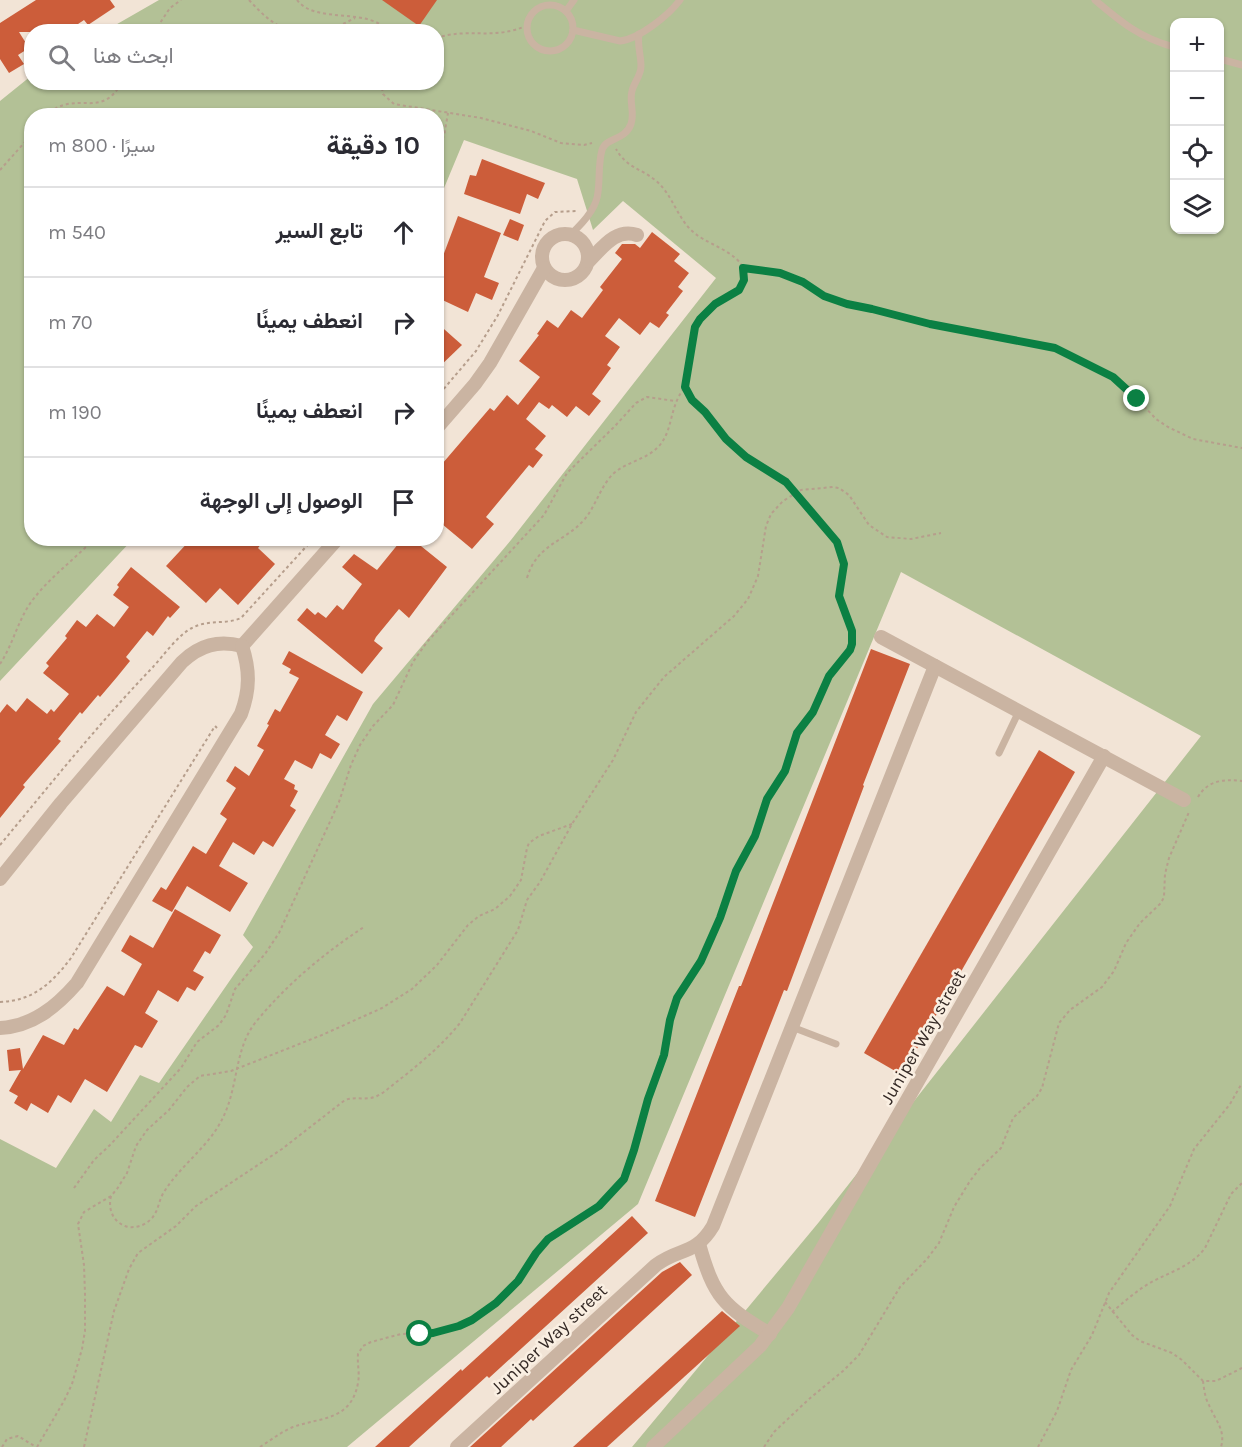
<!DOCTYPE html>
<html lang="ar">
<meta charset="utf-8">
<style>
:root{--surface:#fff;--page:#f2f2f3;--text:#2b2b33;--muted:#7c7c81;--line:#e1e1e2}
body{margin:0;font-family:Karla,Vazirmatn,sans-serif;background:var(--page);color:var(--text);direction:rtl}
.controls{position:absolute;right:18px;top:18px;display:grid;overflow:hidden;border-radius:12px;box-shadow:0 2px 4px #0004}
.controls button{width:54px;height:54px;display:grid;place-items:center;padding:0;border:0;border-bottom:2px solid var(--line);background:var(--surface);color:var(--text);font:30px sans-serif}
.stop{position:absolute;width:18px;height:18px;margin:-14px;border:4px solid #0b8043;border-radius:50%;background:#fff}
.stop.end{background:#0b8043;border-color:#fff;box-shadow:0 2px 6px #0008}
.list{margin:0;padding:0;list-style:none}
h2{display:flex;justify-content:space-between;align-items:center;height:78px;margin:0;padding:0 24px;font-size:26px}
h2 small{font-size:20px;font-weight:400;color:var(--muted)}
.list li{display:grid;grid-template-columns:39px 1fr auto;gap:18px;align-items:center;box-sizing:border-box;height:90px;padding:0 24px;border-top:2px solid var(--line)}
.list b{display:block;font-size:22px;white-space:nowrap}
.list em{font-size:20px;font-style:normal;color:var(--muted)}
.icon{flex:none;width:33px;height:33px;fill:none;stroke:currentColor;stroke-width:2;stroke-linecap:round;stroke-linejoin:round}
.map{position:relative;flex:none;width:1242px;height:1447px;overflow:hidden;direction:ltr}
.search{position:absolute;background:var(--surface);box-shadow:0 2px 4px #0004;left:24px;top:24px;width:420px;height:66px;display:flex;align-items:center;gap:15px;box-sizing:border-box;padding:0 21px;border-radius:24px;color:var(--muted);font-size:22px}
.panel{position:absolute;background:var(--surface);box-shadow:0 2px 4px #0004;left:24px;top:108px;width:420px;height:438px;border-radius:24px;direction:rtl}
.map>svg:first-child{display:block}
.green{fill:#b3c196;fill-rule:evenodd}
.building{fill:#cc5d3a}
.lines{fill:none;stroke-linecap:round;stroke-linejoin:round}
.path{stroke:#b69e8c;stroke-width:2;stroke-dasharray:3 3;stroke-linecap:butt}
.service{stroke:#cab4a2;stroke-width:7}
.minor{stroke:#cab4a2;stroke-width:14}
.route{stroke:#0b8043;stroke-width:8}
.labels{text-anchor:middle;stroke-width:5;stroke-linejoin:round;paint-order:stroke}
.street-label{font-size:18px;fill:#342925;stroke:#faefe2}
</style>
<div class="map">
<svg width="1242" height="1447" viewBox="0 0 1242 1447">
<rect width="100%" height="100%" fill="#f2e4d6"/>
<!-- green -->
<path class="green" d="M159,0H1242V1447H632L819,1222L1201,736L901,572L638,1204L347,1447H0V1139L56,1168L94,1109L111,1122L140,1075L159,1083L253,947L243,935L373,704L511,540L716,278L623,201L593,230L577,179L464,140L437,205L436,116H32V538L133,539L0,681V101L31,76L32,82H436V32L105,31ZM1174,22H1220V230H1174Z"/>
<!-- building -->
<g class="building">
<polygon points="36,0 110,0 115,7 88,25 84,20 66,32 19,32 29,48 18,55 24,64 9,73 0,59 0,23"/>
<polygon points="382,0 437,0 419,26"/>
<polygon points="482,159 545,183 538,199 527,194 520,214 464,194 470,175 476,176"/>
<polygon points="458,216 501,233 484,277 499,283 492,300 476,293 468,312 436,297 436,253 443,256"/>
<polygon points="510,219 524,225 518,241 503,235"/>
<polygon points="652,232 680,254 674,261 689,273 678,287 683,291 666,313 669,315 659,328 650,322 640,335 619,318 605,336 620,347 607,365 611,368 592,394 601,401 589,416 576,406 567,417 552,405 549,409 539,402 526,419 546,436 535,449 543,455 533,468 529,465 486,517 494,524 472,549 436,519 436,471 490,408 494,411 507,395 518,405 540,377 519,361 539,335 537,334 547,320 558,328 571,310 582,318 603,290 600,287 622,259 615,253 622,244 635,244 640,248"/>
<polygon points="436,322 462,345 436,370"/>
<polygon points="192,538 266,538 258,548 275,564 238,605 220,588 206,603 166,566"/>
<polygon points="403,538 411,538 447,567 409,618 399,609 376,637 374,641 383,648 362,674 297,620 307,608 315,615 318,612 326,618 337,605 343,610 362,584 342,567 354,554 377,570"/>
<polygon points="131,567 180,607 170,618 168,616 153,636 147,631 126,657 130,661 117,677 100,697 98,695 82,714 80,712 58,739 61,741 23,785 25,787 0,818 0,713 7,704 16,712 27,698 47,714 51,709 54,712 69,694 43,673 49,666 46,663 67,638 65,636 77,620 86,627 97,614 114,627 129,607 113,595 119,587 117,585"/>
<polygon points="871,649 910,664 863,785 864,786 787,991 784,990 695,1217 655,1201 739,986 741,986"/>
<polygon points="289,651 363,692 347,721 337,715 325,735 340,744 331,759 320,753 312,769 295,760 284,779 295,785 294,789 298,791 290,806 296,810 273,847 263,841 254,855 233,842 219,866 248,883 230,912 187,886 172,912 152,901 161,887 166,890 193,846 206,854 227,819 220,814 236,788 226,781 235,766 249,776 264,750 257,746 269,725 267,724 275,709 280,712 299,678 289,673 291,669 282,664"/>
<polygon points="1039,750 1075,772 902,1075 864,1053"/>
<polygon points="175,909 221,935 210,954 205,951 193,971 204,977 195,991 187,987 178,1002 158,990 145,1013 158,1021 142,1048 135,1045 107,1092 85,1079 71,1103 58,1095 48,1113 31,1103 27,1111 14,1103 18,1096 9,1091 21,1070 9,1071 7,1050 20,1048 23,1069 43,1035 64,1045 74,1028 78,1030 107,986 124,996 142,964 121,951 130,935 153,948"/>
<polygon points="632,1216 648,1233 489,1378 487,1376 409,1447 375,1447 461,1369 462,1371"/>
<polygon points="680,1262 692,1275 533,1421 531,1419 501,1447 470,1447 662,1272"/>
<polygon points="722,1311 740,1326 694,1368 607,1447 573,1447"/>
</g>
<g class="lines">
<!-- path -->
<g class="path">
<path d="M249,0C262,14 273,25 292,32"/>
<path d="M297,0C316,25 369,6 389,32"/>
<polyline points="154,32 170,8 181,0"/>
<polyline points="327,32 355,18"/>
<path d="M436,38C471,27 493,41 528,25"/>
<polyline points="381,82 383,94 394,104 481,118 531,131 561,143 584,145 592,143"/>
<path d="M45,116C77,87 100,122 122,82"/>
<polyline points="436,149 444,136 448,113"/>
<polyline points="0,170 32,134"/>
<polyline points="743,268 780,273 803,282 824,296 847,304 872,309 930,324 1055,348 1113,377 1128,389 1156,419 1168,427 1193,439 1242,448"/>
<polyline points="436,398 476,351 498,315 545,221 555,212 577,211"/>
<path d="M527,578C537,544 563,543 584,520C596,506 600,487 613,474C626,462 645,460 657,448C674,432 668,408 685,387"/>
<path d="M0,664C12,646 17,624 29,605C46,580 74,560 95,538"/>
<path d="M1198,797C1208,780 1224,779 1242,781"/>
<path d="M0,845C50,785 99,723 153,667C163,656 179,634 192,628C208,619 225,625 241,618L314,538"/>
<path d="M0,1002C33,1001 52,983 71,958L215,726L217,728"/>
<polyline points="74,1188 94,1160 110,1145 181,1068 197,1042 219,1025 226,1015 235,989 265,954 279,933 339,802 351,765 360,745 373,726 393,705 413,662 427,642 544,515 567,473 615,426 636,403 647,397 675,401"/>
<path d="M111,1196C108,1208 112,1221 125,1226C133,1229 144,1226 150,1220C159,1212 158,1201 164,1192C181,1164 212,1145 225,1113C238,1084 235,1049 255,1023C286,985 323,954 364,927"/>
<polyline points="1105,1302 1132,1335 1140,1341 1172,1353 1182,1360 1203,1381 1216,1381 1242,1368"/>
<path d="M1112,1312C1124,1302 1136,1291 1150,1283C1169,1272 1191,1267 1205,1248L1231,1194L1242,1183"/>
<path d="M1203,1381C1204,1389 1205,1398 1209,1405C1215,1420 1226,1430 1221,1447"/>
<polyline points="2,1447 7,1439 18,1436 36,1447"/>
<polyline points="37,1447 64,1401 72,1384 82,1349 85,1331 85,1294 84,1265 78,1224 84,1212 111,1196 117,1189 127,1173 136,1146 147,1130 169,1110 187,1087 200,1076 231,1071 322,1035 382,1008 412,989 437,965 468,925 479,916 495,909 510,896 521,880 527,848 529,843 539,836 572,824"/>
<path d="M84,1447L114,1311L129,1269L138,1253L176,1226L196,1206L282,1149L345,1100C356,1096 366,1101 377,1096C386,1092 394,1083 403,1077C424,1060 443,1044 460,1023L518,930L527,900L540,882L572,824L613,760L636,712L664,677L734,616L748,599L758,576L766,526L771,514L783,501L801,490L833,487L839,488L849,495L869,525L887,537L911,539L941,533"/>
<path d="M260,1447C271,1440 281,1432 293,1427C321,1417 351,1421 358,1383C360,1373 357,1364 358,1354L363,1346L371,1342L401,1334L433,1333L446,1330L472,1320L507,1292L518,1281L536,1253L548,1239L599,1206L621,1185L627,1173L644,1110L664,1055L670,1020L677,998L701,961L720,918L736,871L755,836L767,799L785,771L797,733L813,712L829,676L850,650L852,644V631L844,612L839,595L844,564L837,541L786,482L736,448L687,394L685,380L695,327C700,319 706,312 713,306C723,298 741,294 744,280C750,256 711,246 697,235C677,221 674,195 655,180C640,168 627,168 616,149"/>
<polyline points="764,1447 774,1432 809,1399 843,1371 859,1355 900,1287 927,1259 939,1243 954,1207 970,1181 980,1168 1001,1148 1013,1118 1037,1096 1042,1088 1059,1023 1070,1010 1102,987 1114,971 1126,943 1140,923 1161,903 1164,897 1165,874 1169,858 1189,812"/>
<polyline points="1038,1447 1057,1411 1071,1370 1092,1335 1109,1293 1170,1206 1194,1149 1230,1104 1242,1083"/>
</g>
<!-- service -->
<g class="service">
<path d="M1095,0C1121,22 1140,38 1174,47"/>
<circle cx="550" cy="28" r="23"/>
<polyline points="566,11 574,0"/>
<path d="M573,30L620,41C639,39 669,15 680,0"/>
<polyline points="1220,59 1242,65"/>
<path d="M571,234C582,224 597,208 598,192C600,178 598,165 602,150C606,137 625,141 631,124C635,112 629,103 632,91C634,82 641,76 641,66C641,55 637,45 639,34"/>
<polyline points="999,753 1019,711"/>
<polyline points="792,1027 836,1044"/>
</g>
<!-- minor -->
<g class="minor">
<circle cx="565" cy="257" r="23"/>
<path d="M589,261C603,247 616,228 637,235"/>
<polyline points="436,429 475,384 490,363 544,268"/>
<polyline points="881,637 1184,800"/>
<polyline points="242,646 338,538"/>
<path d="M0,879L61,803L182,662C200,645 218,640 242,646"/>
<path d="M0,1028C33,1026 56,1007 77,983L241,714C250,690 250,670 242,646"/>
<path d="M699,1244C714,1297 723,1306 770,1334"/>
<path d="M457,1447L656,1265C680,1247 695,1256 713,1226L935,666"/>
<polyline points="653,1447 760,1346 788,1308 1104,756"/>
</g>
</g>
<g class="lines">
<!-- route -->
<polyline class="route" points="420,1334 433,1333 459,1326 472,1320 496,1303 518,1281 536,1253 548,1239 599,1206 624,1179 634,1150 648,1099 664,1055 670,1020 677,998 701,961 720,918 736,871 755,836 767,799 785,771 797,733 813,712 829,676 850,650 852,644 852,631 839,596 844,564 837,542 786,482 746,457 726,439 705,412 692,400 685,387 695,327 700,319 715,304 739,290 744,280 743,268 780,273 803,282 824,296 847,304 872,309 930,324 1055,348 1113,377 1137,399"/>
</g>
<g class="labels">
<!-- street labels -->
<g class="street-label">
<text transform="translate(923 1037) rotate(-60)" y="6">Juniper Way street</text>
<text transform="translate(549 1339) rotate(-43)" y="6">Juniper Way street</text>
</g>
</g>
</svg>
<div class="controls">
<button>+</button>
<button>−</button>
<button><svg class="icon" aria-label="locate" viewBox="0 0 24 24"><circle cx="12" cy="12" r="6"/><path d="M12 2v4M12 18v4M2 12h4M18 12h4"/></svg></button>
<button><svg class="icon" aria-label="layers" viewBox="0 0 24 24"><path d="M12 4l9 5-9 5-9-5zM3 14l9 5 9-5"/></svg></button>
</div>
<div class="stop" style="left:420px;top:1334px"></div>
<div class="stop end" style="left:1137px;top:399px"></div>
<div class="search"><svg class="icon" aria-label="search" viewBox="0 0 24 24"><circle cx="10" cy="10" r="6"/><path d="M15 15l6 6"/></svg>ابحث هنا</div>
<section class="panel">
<h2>10 دقيقة<small>سيرًا · 800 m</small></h2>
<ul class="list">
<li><svg class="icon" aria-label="ahead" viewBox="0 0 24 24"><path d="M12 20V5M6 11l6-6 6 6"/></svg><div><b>تابع السير</b></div><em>540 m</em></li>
<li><svg class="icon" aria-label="right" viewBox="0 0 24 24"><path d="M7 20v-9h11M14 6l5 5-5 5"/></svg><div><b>انعطف يمينًا</b></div><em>70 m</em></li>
<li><svg class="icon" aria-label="right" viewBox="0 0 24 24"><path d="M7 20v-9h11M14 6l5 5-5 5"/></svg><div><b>انعطف يمينًا</b></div><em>190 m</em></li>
<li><svg class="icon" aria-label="arrive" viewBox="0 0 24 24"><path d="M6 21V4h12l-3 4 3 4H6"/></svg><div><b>الوصول إلى الوجهة</b></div></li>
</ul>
</section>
</div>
